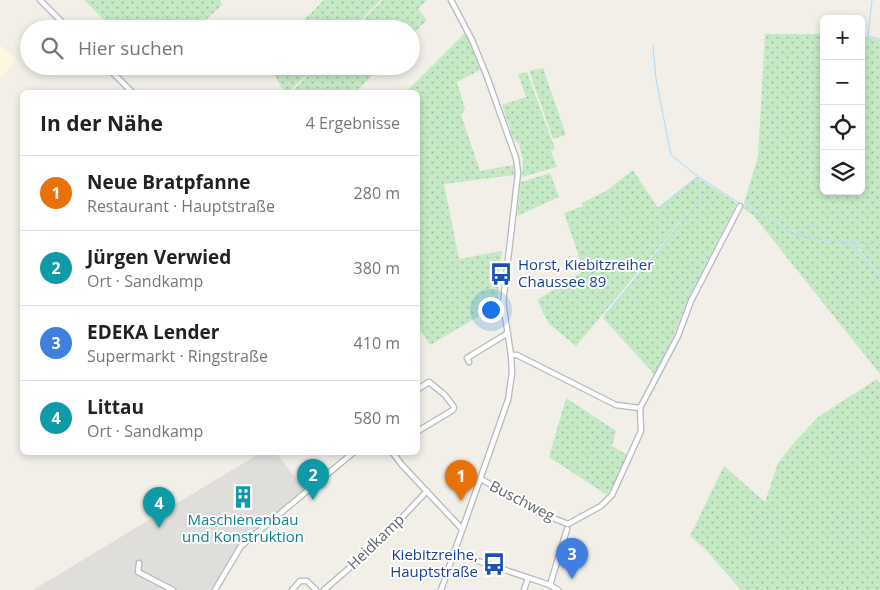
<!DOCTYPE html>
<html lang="de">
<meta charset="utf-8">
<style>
:root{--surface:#fff;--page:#f6f6f6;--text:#222;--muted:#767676;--line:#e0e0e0;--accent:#ea580c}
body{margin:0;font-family:"Open Sans",sans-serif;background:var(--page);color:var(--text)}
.controls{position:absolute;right:15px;top:15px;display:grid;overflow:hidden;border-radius:8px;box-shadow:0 2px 8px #0003}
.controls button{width:45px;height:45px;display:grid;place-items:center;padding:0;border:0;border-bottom:1px solid var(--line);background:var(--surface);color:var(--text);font:25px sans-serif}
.you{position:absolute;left:490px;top:309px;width:18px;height:18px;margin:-12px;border:4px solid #fff;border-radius:50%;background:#1a73e8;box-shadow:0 0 0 8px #1a73e833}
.badge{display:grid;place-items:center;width:32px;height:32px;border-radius:50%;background:var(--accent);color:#fff;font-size:16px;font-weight:700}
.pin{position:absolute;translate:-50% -41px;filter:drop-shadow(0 1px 2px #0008)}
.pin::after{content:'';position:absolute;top:26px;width:18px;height:15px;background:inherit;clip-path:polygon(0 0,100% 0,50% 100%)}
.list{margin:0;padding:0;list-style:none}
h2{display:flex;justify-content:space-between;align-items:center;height:65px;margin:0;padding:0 20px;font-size:21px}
h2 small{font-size:16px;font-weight:400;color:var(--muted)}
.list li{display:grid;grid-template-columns:32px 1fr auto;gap:15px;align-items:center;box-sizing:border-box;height:75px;padding:0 20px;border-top:1px solid var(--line)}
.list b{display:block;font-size:19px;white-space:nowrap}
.list p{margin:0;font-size:16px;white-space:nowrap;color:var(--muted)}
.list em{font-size:16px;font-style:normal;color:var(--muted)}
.icon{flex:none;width:28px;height:28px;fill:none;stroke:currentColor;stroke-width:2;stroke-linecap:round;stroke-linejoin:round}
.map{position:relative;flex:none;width:880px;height:590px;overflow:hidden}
.search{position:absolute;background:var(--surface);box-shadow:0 2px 8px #0003;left:20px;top:20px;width:400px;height:55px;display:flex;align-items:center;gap:12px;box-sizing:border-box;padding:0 18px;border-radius:28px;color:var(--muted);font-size:19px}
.panel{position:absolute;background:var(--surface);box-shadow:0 2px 8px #0003;left:20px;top:90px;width:400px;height:365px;border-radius:8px}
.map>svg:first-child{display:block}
.commercial{fill:#fef7e0}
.industrial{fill:#e0deda}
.grass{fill:url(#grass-dots)}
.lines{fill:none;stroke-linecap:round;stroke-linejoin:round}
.stream{stroke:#aadaff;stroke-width:1}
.minor-casing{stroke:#b5b8bc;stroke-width:7}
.minor{stroke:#fff;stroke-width:4.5}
.labels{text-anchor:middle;stroke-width:4;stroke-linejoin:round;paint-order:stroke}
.transit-label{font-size:15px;fill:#164399;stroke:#fff;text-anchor:start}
.street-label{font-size:15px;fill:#5f6368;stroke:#fff}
.culture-label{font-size:15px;fill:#0d838f;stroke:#fff}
</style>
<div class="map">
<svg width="880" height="590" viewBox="0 0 880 590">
<defs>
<pattern id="grass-dots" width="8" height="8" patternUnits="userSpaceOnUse" patternTransform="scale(1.25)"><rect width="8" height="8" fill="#c5e8c5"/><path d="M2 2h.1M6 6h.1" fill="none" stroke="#a3c0a4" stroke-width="1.8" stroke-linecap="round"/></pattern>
</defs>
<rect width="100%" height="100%" fill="#f1efe8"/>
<!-- commercial -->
<polygon class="commercial" points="0,45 16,59 0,79"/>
<!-- industrial -->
<polygon class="industrial" points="260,453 276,453 307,492 243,546 218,590 33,590"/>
<!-- grass -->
<g class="grass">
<polygon points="84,0 220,0 222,5 196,29 113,29"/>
<polygon points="324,0 381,0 352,29 295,29"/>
<polygon points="383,0 427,0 418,9 427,20 411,36 411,29 354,29"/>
<polygon points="465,33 470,42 480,70 457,82 465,109 461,115 480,171 513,165 514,175 444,184 459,259 502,251 499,272 498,305 430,345 418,326 418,92 406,92"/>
<path d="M765,34H824V191H861V36L880,40V243C852,243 821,243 795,232C777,225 760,212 744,203L758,157Z"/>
<polygon points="270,66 315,66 289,92 284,92"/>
<polygon points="317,66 381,66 356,92 292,92"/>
<polygon points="543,68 566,135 553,139 529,71"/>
<polygon points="527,72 555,149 551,151 557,167 522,177 523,159 519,144 513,138 502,105 526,97 518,74"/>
<polygon points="633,170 658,208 697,177 737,203 688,299 673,337 655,375 603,318 709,188 576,346 549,324 537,300 584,271 564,213 583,206 582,203 606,191"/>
<polygon points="550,173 559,197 517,216 521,182"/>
<polygon points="744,205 794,233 823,241 856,244 857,249 880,277 880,374 753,215 743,208"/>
<polygon points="857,244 880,244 880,275 858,248"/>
<polygon points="877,379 880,383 880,590 741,590 706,550 690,536 724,466 765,502 778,463 794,443 818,417"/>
<polygon points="566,398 616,431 612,446 627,455 618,478 607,495 549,457"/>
</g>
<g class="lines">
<!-- stream -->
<g class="stream">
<polyline points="872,0 868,36 880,39"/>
<polyline points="653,46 656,79 671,155 696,175 739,203"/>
<path d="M744,204C760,213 777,226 795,233C821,243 852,243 880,244"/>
<polyline points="657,209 696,178"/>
<polyline points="856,243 857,249 880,276"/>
<polyline points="605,315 708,190"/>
</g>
<defs>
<g id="minor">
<polyline points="40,0 69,29"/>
<polyline points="106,66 132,92"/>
<polyline points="511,355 517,355 616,405 640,408"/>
<polyline points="469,362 467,358 508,333"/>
<polyline points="418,389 429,382 445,395 454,407 453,410 418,431"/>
<polyline points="392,452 402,465 462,529"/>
<polyline points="481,479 538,512 568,524 601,506 612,495 641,431 640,408 678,336 691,301 740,206"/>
<polyline points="454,553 550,585 558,590"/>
<polyline points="139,563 138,572 173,590"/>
<polyline points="550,585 567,529"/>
<polyline points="215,590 241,546 354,452"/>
<polyline points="292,590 300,581 307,581 316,590"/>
<polyline points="324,590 375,546 427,491"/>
<polyline points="441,590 508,400 512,373 511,355 503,303 518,173 516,158 486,74 472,40 451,0"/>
<polyline points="524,590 528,578"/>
</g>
</defs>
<!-- minor casing -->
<use href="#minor" class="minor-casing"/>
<!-- minor -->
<use href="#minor" class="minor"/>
</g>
<!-- icons -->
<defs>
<symbol id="bus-bare" viewBox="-9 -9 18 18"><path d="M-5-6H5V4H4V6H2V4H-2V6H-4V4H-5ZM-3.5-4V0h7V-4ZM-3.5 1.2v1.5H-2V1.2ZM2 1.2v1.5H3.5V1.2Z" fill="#1a4fb4" stroke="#fff" stroke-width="2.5" paint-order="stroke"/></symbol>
<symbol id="building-bare" viewBox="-9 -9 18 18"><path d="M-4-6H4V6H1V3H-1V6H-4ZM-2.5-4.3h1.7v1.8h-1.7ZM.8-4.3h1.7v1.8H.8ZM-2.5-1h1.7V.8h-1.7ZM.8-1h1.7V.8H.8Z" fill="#0f9aa8" stroke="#fff" stroke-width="2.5" paint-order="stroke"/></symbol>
</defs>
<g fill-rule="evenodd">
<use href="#bus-bare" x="485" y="258" width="32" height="32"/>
<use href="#building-bare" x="227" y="481" width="32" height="32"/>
<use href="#bus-bare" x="478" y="548" width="32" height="32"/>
</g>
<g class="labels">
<!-- transit labels -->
<g class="transit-label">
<text x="518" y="270">Horst, Kiebitzreiher<tspan x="518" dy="17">Chaussee 89</tspan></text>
<text x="478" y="560" text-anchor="end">Kiebitzreihe,<tspan x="478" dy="17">Hauptstraße</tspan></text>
</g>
<!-- street labels -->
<g class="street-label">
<text transform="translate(522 501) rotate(27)" y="5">Buschweg</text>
<text transform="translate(376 542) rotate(-44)" y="5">Heidkamp</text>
</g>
<!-- culture labels -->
<g class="culture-label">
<text x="243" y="525">Maschienenbau<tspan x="243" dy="17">und Konstruktion</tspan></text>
</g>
</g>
</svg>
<div class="controls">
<button>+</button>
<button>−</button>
<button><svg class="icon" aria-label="locate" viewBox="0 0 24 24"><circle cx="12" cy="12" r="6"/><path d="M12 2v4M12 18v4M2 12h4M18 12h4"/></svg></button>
<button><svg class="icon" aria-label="layers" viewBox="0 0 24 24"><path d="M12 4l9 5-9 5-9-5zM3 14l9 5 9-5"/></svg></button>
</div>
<div class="you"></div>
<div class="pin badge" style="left:461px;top:501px;background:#e8710a">1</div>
<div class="pin badge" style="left:313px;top:500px;background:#0f9aa8">2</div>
<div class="pin badge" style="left:572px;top:579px;background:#3f7fe0">3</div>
<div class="pin badge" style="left:159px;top:528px;background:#0f9aa8">4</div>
<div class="search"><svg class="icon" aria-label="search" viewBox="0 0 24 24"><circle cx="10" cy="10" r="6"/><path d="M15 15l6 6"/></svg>Hier suchen</div>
<section class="panel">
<h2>In der Nähe<small>4 Ergebnisse</small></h2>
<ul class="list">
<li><span class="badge" style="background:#e8710a">1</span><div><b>Neue Bratpfanne</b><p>Restaurant · Hauptstraße</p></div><em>280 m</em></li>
<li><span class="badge" style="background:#0f9aa8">2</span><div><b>Jürgen Verwied</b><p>Ort · Sandkamp</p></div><em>380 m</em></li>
<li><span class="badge" style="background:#3f7fe0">3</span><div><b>EDEKA Lender</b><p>Supermarkt · Ringstraße</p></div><em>410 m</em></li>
<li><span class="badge" style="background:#0f9aa8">4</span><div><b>Littau</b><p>Ort · Sandkamp</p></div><em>580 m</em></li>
</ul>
</section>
</div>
